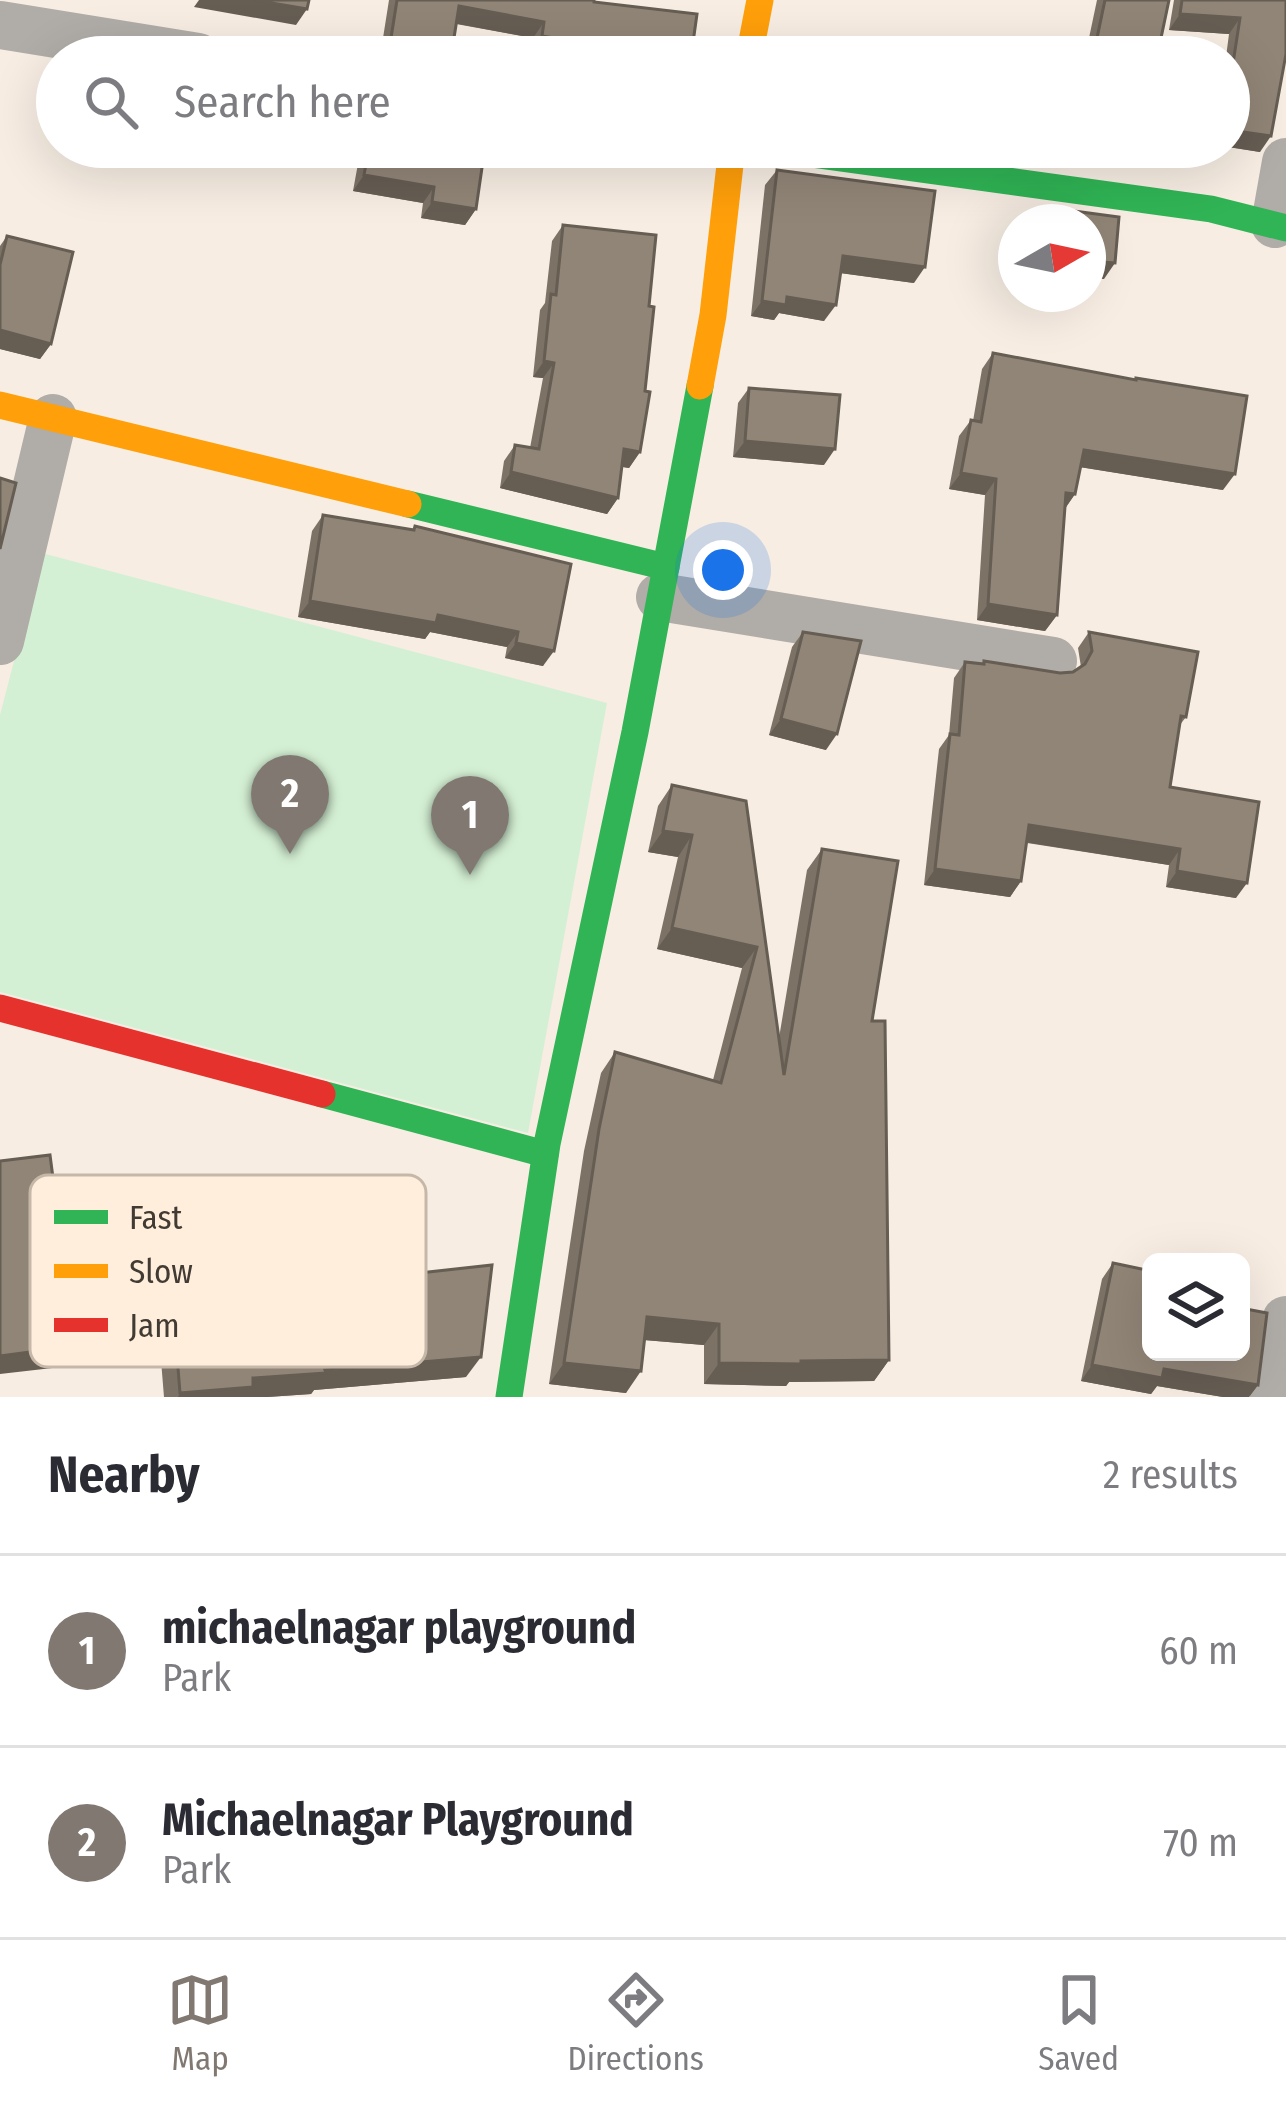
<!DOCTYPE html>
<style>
:root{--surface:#fff;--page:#f7f7f7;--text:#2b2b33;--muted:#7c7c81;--line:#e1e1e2;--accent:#817971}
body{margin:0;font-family:"Fira Sans Condensed",sans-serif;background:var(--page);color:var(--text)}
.controls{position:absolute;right:36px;bottom:36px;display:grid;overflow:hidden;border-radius:18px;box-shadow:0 12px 48px #0002}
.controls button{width:108px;height:108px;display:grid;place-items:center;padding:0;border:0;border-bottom:3px solid var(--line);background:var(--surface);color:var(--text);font:60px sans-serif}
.compass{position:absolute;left:998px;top:204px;width:108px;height:108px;border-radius:50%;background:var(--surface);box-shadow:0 12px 48px #0002;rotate:81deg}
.you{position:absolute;left:723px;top:570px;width:42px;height:42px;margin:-30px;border:9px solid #fff;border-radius:50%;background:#1a73e8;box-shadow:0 0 0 18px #1a73e833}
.badge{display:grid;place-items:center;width:78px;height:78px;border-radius:50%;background:var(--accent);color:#fff;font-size:39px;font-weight:700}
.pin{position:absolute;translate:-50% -99px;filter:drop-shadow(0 3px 6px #0008)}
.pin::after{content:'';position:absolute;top:63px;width:42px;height:36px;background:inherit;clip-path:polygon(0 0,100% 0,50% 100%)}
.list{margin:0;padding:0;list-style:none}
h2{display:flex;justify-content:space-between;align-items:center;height:156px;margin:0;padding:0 48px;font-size:51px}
h2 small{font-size:39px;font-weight:400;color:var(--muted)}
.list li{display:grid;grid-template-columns:78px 1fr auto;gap:36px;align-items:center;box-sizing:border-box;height:192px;padding:0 48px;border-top:3px solid var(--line)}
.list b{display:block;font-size:45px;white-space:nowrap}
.list p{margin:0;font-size:39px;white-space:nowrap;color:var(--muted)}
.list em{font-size:39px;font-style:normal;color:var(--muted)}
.icon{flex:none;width:66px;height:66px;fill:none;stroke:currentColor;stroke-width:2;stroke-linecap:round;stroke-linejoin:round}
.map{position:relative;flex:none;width:1286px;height:1397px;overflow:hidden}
.search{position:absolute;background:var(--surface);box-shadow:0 12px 48px #0002;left:36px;right:36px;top:36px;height:132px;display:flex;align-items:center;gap:30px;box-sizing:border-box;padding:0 42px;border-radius:66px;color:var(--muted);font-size:45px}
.sheet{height:540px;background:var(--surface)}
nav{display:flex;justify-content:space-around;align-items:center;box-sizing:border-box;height:168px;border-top:3px solid var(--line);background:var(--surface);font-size:33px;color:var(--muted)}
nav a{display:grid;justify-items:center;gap:6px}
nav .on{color:var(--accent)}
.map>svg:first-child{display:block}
.green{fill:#d4f0d4}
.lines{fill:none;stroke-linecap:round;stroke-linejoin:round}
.street{stroke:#b0aca7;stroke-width:48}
.fast{stroke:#30b455;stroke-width:27}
.slow{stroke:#ff9f0a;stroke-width:27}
.jam{stroke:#e5322d;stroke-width:27}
.wall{fill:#7d7266}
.shaded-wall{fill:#665d53}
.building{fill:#918577;stroke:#665d53;stroke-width:3}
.key{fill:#ffeedb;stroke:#c6b8a9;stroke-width:3}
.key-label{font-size:33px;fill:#413b33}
</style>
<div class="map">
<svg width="1286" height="1397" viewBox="0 0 1286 1397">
<rect width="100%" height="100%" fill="#f7ede3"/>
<!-- green -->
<polygon class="green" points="42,553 607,703 528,1133 0,992 0,715"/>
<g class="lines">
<!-- street -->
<g class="street">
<polyline points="0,25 198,57"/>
<polyline points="1275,224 1286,162"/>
<polyline points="660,597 1053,661"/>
<polyline points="0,641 53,418"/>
<polyline points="1274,1397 1286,1320"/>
</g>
<!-- fast -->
<g class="fast">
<polyline points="761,147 1211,209 1286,228"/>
<polyline points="408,504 666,567"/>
<polyline points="322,1094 545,1154"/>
<polyline points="509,1397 547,1144 635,732 700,386"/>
</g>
<!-- slow -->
<g class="slow">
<polyline points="749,57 760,0"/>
<polyline points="700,386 713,315 732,147"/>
<polyline points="0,405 408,504"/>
</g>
<!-- jam -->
<polyline class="jam" points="0,1008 322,1094"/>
</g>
<!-- wall -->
<g class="wall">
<polygon points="389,0 594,0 594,2 691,57 562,57 531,52 533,38 456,24 451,57 380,57"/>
<polygon points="1097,0 1169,0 1157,57 1085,57"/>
<polygon points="1174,0 1286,0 1260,152 1229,147 1229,57 1226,57 1229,34 1169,30"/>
<polygon points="361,147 485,147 476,209 465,225 421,218 423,203 353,191"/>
<polygon points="777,170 914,283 841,273 824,321 779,313 774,320 751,316 765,185"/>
<polygon points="563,225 649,306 640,452 629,468 622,467 618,498 607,514 500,488 504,461 515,445 530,448 543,378 533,377 540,310 545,303 552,241"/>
<polygon points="7,236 51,344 40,359 0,349 0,246"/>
<polygon points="993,353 1223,490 1080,467 1075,494 1064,510 1057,615 1045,631 977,620 985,495 949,489 959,436 971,420 973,421 982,369"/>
<polygon points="749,388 824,465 733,457 738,403"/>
<polygon points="323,515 412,530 415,526 571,564 543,666 505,658 507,647 430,632 425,639 298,617 312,531"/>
<polygon points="803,632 826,750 769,735 792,647"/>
<polygon points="1089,632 1186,717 1179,726 1170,787 1236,898 1166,887 1169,865 1027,843 1021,881 1010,897 924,885 939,749 949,735 954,678 965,662 982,664 984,661 1060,673 1073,672 1081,667 1078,648"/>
<polygon points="672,785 746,801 779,1038 807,870 822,849 872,1021 889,1360 874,1381 789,1382 786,1386 704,1384 704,1345 644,1340 626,1393 549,1384 584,1151 601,1073 615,1052 713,1080 742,968 657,949 678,857 648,852 658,806"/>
<polygon points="168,1241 241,1243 319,1284 466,1377 314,1390 311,1394 267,1397 164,1397 153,1262"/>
<polygon points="1113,1263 1258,1385 1249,1397 1223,1397 1157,1386 1151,1394 1081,1381 1102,1279"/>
</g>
<!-- shaded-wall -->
<g class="shaded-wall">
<polygon points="199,0 254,0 307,9 296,25 194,7"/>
<polygon points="459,6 544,22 533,38 448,22"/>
<polygon points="1180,14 1240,18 1229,34 1169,30"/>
<polygon points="542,36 613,48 606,57 562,57 531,52"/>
<polygon points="1229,130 1271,136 1260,152 1228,147"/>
<polygon points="84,147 140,147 129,163 79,154"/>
<polygon points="364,175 434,187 423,203 353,191"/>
<polygon points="432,202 476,209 465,225 421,218"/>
<polygon points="843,256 925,267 914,283 832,272"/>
<polygon points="1088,261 1115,263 1104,279 1088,278"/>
<polygon points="787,297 836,305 824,321 779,313 774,320 751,316 762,301"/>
<polygon points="0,330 51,344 40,359 0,349"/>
<polygon points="544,361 554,363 543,378 533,377"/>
<polygon points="745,441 835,449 824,465 733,457"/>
<polygon points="624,449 640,452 629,468 613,465"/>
<polygon points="1084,450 1235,474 1223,490 1073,466"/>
<polygon points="511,472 618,498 607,514 500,488"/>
<polygon points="961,473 996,479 985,495 949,489"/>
<polygon points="1066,493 1075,494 1064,510"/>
<polygon points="310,601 438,615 518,632 507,647 430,632 425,639 298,617"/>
<polygon points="988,604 1057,615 1045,631 977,620"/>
<polygon points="516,643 554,651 543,666 505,658"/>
<polygon points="781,719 837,734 826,750 769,735"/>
<polygon points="1029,825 1180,849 1169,865 1018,841"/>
<polygon points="663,831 692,835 678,857 648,852"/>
<polygon points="935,869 1021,881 1010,897 924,885"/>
<polygon points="1177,871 1247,883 1236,898 1166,887"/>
<polygon points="672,928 757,947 742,968 657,949"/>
<polygon points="647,1317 719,1324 704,1345 632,1339"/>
<polygon points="75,1346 61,1367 0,1374 0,1356"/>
<polygon points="481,1357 466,1377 314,1390 311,1394 267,1397 178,1397 180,1393 253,1378"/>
<polygon points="889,1360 874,1381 789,1382 786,1386 704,1384 719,1363"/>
<polygon points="564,1363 641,1371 626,1393 549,1384"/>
<polygon points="1092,1365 1164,1369 1258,1385 1249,1397 1223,1397 1157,1386 1151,1394 1081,1381"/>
</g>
<!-- building -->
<g class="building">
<polygon points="254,0 309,0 307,9"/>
<polygon points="397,0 594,0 594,2 697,14 691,57 611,57 613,48 542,36 544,22 459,6 451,57 388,57"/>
<polygon points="1105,0 1169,0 1157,57 1093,57"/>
<polygon points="1182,0 1286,0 1286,54 1271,136 1229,130 1229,89 1240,18 1180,14"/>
<polygon points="369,147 485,147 476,209 432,202 434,187 364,175"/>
<polygon points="777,170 935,191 925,267 843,256 836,305 787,297 786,305 762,301"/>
<polygon points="1074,211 1119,217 1115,263 1088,261 1088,222 1073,222"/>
<polygon points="563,225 656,235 649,306 654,307 645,391 650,392 640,452 624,449 618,498 511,472 515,445 539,449 554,363 544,361 551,294 556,295"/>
<polygon points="7,236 73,252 51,344 0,330 0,265"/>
<polygon points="993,353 1136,380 1136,378 1247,396 1235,474 1084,450 1075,494 1066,493 1057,615 988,604 996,479 961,473 971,420 981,422"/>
<polygon points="749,388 840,395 835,449 745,441"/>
<polygon points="0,478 16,483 0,549"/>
<polygon points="323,515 414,530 415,526 571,564 554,651 516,643 518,632 438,615 436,623 310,601"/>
<polygon points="803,632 861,641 837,734 781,719"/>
<polygon points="1089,632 1198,652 1186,717 1181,716 1170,787 1259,802 1247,883 1177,871 1180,849 1029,825 1021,881 935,869 950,734 959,735 965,662 984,664 984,661 1060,673 1073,672 1085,664 1092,651"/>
<polygon points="672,785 746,801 784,1075 822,849 898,861 872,1021 885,1021 889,1360 801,1361 801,1364 719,1363 719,1324 647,1317 641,1371 564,1363 599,1129 615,1052 721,1083 757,947 672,928 692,835 663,831"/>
<polygon points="50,1155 75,1346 0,1356 0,1161"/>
<polygon points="240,1235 241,1243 315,1238 319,1284 492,1265 481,1357 325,1370 326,1373 253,1378 253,1387 180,1393 168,1241"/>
<polygon points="1113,1263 1151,1271 1151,1352 1241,1352 1241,1308 1267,1313 1258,1385 1164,1369 1162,1378 1092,1365"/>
</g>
<!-- legend -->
<rect x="30" y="1175" width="396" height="192" rx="18" class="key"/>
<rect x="54" y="1210" width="54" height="14" fill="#30b455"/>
<rect x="54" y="1264" width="54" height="14" fill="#ff9f0a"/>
<rect x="54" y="1318" width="54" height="14" fill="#e5322d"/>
<g class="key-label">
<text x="129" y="1229">Fast</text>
<text x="129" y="1283">Slow</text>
<text x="129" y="1337">Jam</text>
</g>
</svg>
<div class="controls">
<button><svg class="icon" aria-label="layers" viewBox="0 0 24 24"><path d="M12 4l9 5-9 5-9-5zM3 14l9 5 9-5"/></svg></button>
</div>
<svg class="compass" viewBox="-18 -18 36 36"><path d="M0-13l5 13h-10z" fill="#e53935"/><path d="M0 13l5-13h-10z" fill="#7c7c81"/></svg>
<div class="you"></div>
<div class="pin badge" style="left:470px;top:875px">1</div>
<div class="pin badge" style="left:290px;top:854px">2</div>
<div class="search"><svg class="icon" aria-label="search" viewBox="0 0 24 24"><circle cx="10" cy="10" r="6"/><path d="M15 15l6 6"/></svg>Search here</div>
</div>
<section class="sheet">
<h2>Nearby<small>2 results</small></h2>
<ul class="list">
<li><span class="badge">1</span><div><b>michaelnagar playground</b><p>Park</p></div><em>60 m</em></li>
<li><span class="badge">2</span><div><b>Michaelnagar Playground</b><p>Park</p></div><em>70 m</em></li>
</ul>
</section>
<nav>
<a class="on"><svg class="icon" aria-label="map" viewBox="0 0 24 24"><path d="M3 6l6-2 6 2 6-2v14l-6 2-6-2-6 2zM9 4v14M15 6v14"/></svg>Map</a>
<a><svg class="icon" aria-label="directions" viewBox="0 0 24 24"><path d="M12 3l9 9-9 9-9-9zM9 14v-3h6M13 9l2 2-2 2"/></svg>Directions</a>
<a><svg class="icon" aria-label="saved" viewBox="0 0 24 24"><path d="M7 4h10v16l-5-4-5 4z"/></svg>Saved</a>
</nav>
